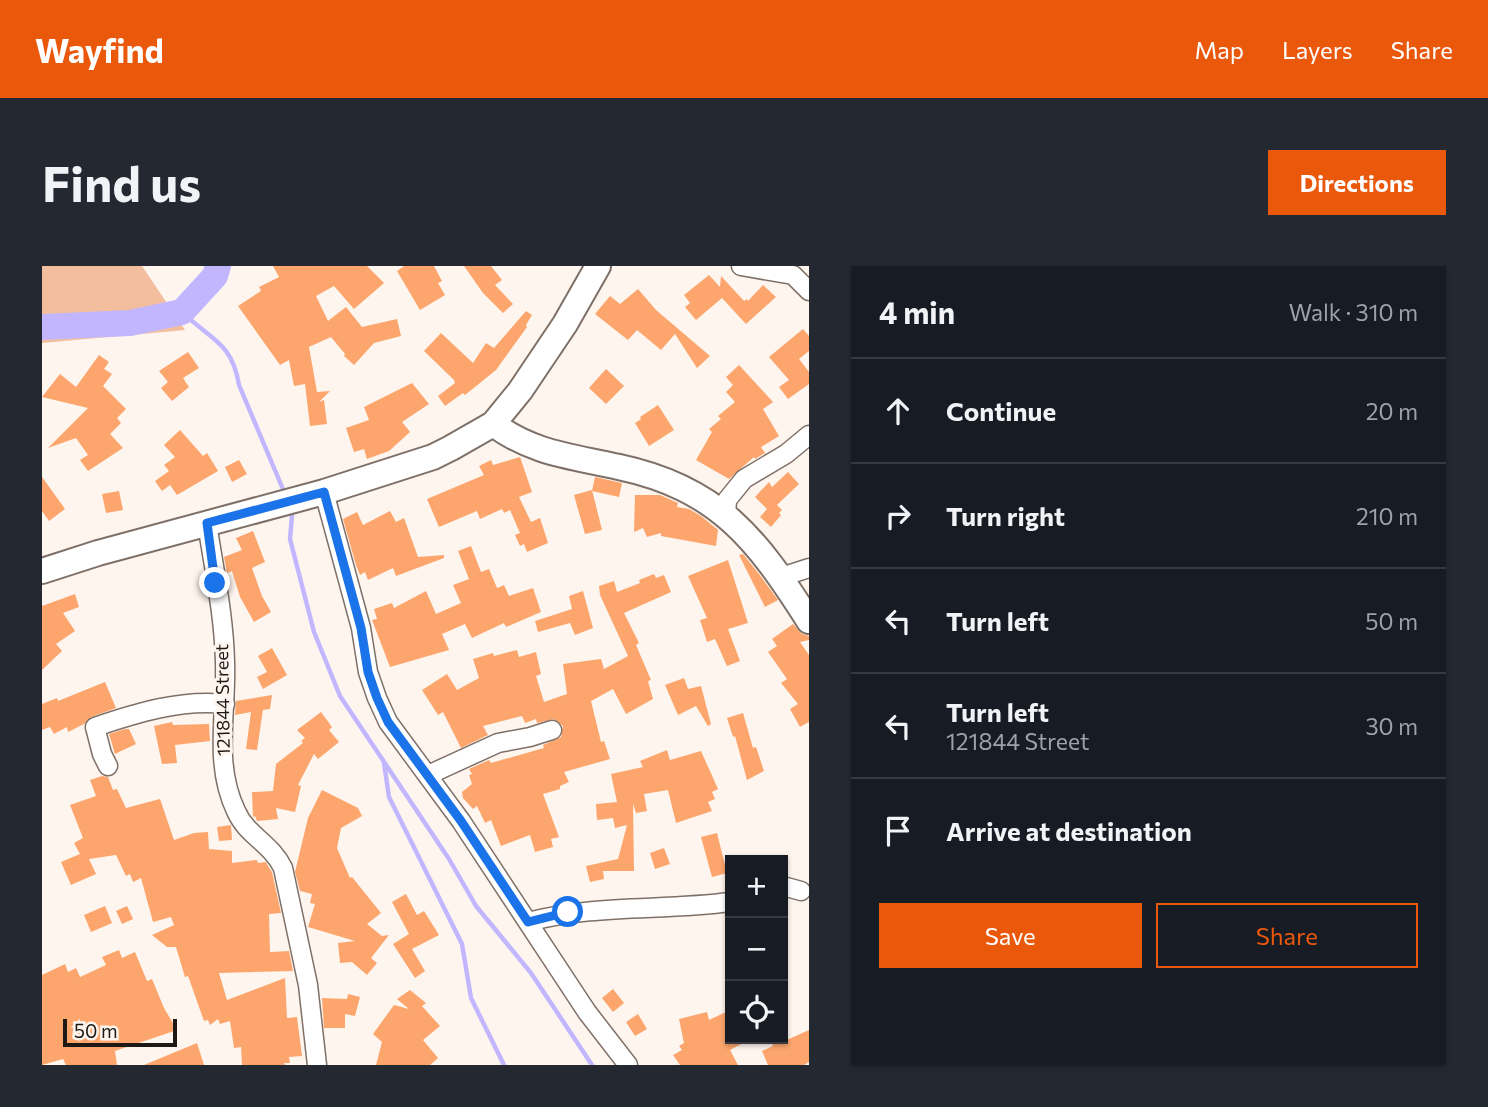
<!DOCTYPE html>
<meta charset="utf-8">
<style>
:root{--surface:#171b24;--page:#242831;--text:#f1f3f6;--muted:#9ea1a6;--line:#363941;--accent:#ea580c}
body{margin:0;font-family:Commissioner,sans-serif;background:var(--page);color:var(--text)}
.controls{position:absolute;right:21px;bottom:21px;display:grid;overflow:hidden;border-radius:0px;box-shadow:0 2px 5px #0004}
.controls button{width:63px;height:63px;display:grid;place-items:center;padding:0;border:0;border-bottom:2px solid var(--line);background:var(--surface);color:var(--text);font:35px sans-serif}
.scale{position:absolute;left:21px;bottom:18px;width:114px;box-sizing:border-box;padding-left:7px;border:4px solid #1e1915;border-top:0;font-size:19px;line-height:24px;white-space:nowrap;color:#1e1915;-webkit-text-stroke:5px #fff5ef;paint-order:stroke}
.stop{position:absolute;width:21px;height:21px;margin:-16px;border:5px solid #1a73e8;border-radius:50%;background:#fff}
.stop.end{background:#1a73e8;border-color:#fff;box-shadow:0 2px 7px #0008}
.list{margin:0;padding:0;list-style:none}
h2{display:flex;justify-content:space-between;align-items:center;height:91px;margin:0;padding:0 28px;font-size:30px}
h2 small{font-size:23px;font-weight:400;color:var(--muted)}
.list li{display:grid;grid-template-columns:46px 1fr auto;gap:21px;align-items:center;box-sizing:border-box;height:105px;padding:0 28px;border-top:2px solid var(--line)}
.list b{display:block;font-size:26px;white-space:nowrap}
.list p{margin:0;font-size:23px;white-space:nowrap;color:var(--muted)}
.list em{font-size:23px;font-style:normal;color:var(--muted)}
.actions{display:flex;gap:14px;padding:21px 28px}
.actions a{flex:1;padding:16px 0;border:2px solid var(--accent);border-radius:0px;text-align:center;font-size:24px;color:var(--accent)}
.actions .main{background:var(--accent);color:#fff}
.icon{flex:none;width:38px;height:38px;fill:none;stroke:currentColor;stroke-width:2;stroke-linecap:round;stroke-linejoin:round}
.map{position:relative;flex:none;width:767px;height:799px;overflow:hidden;border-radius:0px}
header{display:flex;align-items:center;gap:42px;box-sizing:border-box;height:98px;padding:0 35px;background:var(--accent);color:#fff}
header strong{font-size:33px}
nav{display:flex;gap:38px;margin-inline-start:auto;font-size:24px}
.intro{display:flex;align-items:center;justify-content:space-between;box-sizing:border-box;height:168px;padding:0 42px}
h1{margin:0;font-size:49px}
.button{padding:18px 32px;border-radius:0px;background:var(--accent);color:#fff;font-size:24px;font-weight:700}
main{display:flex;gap:42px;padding:0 42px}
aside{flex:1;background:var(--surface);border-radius:0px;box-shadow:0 2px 5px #0004}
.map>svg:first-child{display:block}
.green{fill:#f3be9d}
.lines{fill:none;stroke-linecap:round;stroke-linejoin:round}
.stream{stroke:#c2b7ff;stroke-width:4.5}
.river{stroke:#c2b7ff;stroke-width:26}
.building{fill:#fca66d}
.street-casing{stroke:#7e7067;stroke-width:21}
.secondary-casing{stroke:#7e7067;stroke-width:28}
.street{stroke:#fff;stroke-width:18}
.secondary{stroke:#fff;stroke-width:24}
.route{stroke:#1a73e8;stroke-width:9}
.labels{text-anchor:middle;stroke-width:6;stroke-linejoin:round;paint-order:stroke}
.street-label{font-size:18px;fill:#1e1915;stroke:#fff5ef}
</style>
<header>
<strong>Wayfind</strong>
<nav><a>Map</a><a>Layers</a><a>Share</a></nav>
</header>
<div class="intro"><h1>Find us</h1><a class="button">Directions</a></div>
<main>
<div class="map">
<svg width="767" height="799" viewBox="0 0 767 799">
<rect width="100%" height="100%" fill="#fff5ef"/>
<!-- green -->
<polygon class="green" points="0,0 100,0 143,64 0,77"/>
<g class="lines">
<!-- stream -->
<g class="stream">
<path d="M140,46C169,74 190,76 197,119L243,228"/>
<polyline points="248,243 250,249 248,273 272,366 298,430 407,593 434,640 489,707 550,799"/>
<polyline points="342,497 347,531 420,678 429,732 462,799"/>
</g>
<!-- river -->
<polyline class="river" points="0,61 88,57 140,46 173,10 176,0"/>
</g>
<!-- building -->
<g class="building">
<polygon points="231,0 325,0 342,17 312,43 292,20 274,30 286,55 304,41 320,61 355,53 359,70 332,77 312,99 302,90 303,88 289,71 267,81 275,126 288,125 277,136 282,134 285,158 268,160 263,118 252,120 247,94 238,99 196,40 219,25 217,21 237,11"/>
<polygon points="362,0 392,0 400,15 396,17 403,29 378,44 355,5"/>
<polygon points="422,0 449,0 460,14 453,19 471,38 461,47 441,27"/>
<polygon points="667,9 678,21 679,10 702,35 705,33 706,35 721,19 734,31 704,58 680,32 654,54 643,41 648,37 642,29"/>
<polygon points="596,23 614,44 668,90 655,102 633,68 619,84 595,64 586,74 553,48 568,30 578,38"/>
<polygon points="484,45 490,49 484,59 485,61 454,104 423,129 421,127 403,140 396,130 413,117 412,114 382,85 399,67 431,97 444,77 452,82"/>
<polygon points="761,63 767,70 767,85 757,93 767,106 767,118 746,133 737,121 747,114 727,91"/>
<polygon points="146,86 157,102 141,112 147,121 130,135 119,122 126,116 117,105"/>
<polygon points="57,89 67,96 62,103 70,108 61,120 84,143 75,152 79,157 68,168 81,182 46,205 38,194 46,189 34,172 6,182 46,142 0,131 18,108 34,121"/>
<polygon points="697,99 731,136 721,143 737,170 719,181 723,187 713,193 712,191 687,213 654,194 670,166 667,163 679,153 676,150 693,136 684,126 691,119 684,111"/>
<polygon points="564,103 582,120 564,138 547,122"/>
<polygon points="370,117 387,138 360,156 368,166 347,185 325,193 322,183 312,186 304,162 327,154 322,141"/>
<polygon points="616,139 632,164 607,180 593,157 599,153 598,151"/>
<polygon points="138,164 161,190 165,187 176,205 135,229 128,219 120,225 113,215 127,205 122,199 133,191 122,179"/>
<polygon points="478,191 490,226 477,231 489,256 498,252 506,277 485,286 482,278 478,280 473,269 478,267 468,244 462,247 460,243 438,253 435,245 397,261 385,233 442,209 437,200 449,194 451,199"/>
<polygon points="197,194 205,208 190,216 183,201"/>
<polygon points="746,206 757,218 735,239 740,244 737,247 739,249 729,261 718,251 725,243 713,231 727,216 730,221"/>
<polygon points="0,211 23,243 7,255 0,245"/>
<polygon points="553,211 580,217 577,231 550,225"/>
<polygon points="550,224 560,264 543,268 532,229"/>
<polygon points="77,225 81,244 64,247 60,228"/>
<polygon points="593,229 618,229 636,237 635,241 647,243 659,250 676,264 674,280 619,270 619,267 605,271 601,262 592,266"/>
<polygon points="348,245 354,256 362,252 376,291 402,289 402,292 354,310 351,302 326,314 323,306 318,309 314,299 301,253 315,246 321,259"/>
<polygon points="211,265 223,296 210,302 220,330 229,346 212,356 198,331 190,305 185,307 182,291 200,284 194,272"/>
<polygon points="429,280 439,306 447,303 455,322 462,319 467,330 491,322 499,346 464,361 462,357 430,372 423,358 400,368 407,384 348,401 330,354 335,353 332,343 350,337 352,342 384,325 394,348 419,337 411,319 427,313 416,285"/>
<polygon points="701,288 717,308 736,334 723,341 697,289"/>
<polygon points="686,294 706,357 686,363 698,395 685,400 673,373 665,376 658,354 665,352 646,310"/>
<polygon points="612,308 614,312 622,309 629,326 582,347 597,377 594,379 609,414 606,415 611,433 584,448 571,423 549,435 559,476 562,475 568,493 522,506 527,516 518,520 518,523 501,528 517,571 509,573 511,581 493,586 488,569 459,580 449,554 443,557 435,540 431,543 421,532 420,526 430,518 427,509 430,508 427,503 447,494 449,497 502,482 501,479 519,471 521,460 512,453 495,457 494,453 483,457 480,450 441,460 446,469 419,482 401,446 396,449 380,424 405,408 415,424 437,412 431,393 451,387 452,390 475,384 477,391 494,386 499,408 494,410 502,436 525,428 521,398 559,393 562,403 586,390 558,329 557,320 572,315 575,326 598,317 597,314"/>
<polygon points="541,325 551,362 533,369 528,357 496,366 493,355 530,343 527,330"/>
<polygon points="33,328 37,341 21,347 33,365 14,378 20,385 0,404 0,340"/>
<polygon points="751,358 760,368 767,370 767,374 758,376 767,389 767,456 758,461 748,443 756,438 739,417 745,413 726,386 735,380 730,373"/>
<polygon points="230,382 245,409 221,423 215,411 225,406 216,390"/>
<polygon points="642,412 646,423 659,420 669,458 666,460 654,440 636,449 623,419"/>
<polygon points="63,416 74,442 49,451 42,458 26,466 25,461 12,468 8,461 0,464 0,438 15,432 16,435"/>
<polygon points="230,429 228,443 221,444 215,484 204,483 209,446 193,449 194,435"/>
<polygon points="279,446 290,461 287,464 297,476 276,493 272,488 256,519 259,520 253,546 234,542 236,553 215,555 213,550 211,551 210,526 231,525 234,498 261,477 259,475 263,472 255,464"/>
<polygon points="701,447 711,482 714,481 722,505 705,514 693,470 691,471 685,452"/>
<polygon points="130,456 131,459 167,458 168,475 133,479 135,497 120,498 112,460"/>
<polygon points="83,463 87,463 94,478 73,488 67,468"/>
<polygon points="625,484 628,494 659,485 676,523 670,526 673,533 666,536 670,545 634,557 626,524 602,528 605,545 594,547 591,538 592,605 561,605 562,613 548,616 544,600 576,593 585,559 573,562 571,552 555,554 554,538 575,536 569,508 601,501 598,495"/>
<polygon points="60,510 66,511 71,524 75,523 84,542 118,533 132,574 152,567 166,566 167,583 190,585 190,597 215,594 216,597 224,596 226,600 230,606 239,647 227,648 228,686 247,685 251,705 177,707 185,734 243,712 245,752 255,751 260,790 247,791 248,797 242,797 243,799 200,799 199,781 192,782 188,755 178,758 176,753 168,759 166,754 162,755 146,710 143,711 134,681 125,681 110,669 132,659 129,651 111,656 99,612 91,616 88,608 84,610 74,589 47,593 54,608 29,619 19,596 38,588 32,577 41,572 28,539 54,530 48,514"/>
<polygon points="280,524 316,542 320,550 299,562 295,582 308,612 310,611 339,647 325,658 340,670 347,669 329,692 335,697 325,709 310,696 298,697 296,677 313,675 266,661 273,638 268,637 270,628 258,625 253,606 266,552"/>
<polygon points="189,559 190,574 177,575 175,561"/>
<polygon points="675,567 685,607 670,611 659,571"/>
<polygon points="622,582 628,598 613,603 608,587"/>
<polygon points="364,628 375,649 382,645 397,669 370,683 383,705 373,712 351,678 367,668 350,636"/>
<polygon points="63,640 70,657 49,666 42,649"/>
<polygon points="85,640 91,653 80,658 74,645"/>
<polygon points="77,684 80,692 93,686 105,715 110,713 122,742 135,764 73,785 75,799 24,799 21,793 0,799 0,709 23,698 26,706 34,702 38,711 64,699 60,691"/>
<polygon points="571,723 582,737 571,746 560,732"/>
<polygon points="368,724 384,737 380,740 398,760 381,774 396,792 388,799 334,799 340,776 331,768 352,739 367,743 355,733"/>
<polygon points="306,728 318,731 313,750 303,748 303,762 282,762 280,732 305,733"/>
<polygon points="688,744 688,773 709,773 688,784 696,799 638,799 631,789 640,784 637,780 642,777 637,753 665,746 667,754"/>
<polygon points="596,748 605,763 593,770 584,756"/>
<polygon points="767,764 767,796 762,799 726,799 720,785 731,780 728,773 747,773"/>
<polygon points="155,777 162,799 102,799"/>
</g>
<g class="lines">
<defs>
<g id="street">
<polyline points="699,0 751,9 767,25"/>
<polyline points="282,226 319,362 326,406 335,432 346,456 419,555 545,746 586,799"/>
<polyline points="684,250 685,234 702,213 744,188 767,169"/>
<path d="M165,257C172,303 182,350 183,396C185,446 171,497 194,545C205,570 228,576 241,602L266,719L275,799"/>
<polyline points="739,311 767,302"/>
<path d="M66,500L60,488L53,461C94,447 139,433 183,438"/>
<polyline points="386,509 456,477 488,471 510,464"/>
<polyline points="741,620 759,625"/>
<path d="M486,656C552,638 621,645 688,636"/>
</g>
<g id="secondary">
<path d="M451,158C492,188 529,190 577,201C676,222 715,273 767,355"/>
<polyline points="0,305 56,287 282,226 391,191 409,182 451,158 478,125 523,58 556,0"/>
</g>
</defs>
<!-- street casing -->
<use href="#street" class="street-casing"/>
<!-- secondary casing -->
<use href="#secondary" class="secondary-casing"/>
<!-- street -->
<use href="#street" class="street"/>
<!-- secondary -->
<use href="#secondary" class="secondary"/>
</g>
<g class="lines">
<!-- route -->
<polyline class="route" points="173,317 165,257 282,226 319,362 326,406 335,432 346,456 419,555 486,656 526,646"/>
</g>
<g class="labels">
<!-- street labels -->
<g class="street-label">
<text transform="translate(181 434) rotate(-91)" y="6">121844 Street</text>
</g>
</g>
</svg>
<div class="controls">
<button>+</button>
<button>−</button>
<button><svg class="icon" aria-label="locate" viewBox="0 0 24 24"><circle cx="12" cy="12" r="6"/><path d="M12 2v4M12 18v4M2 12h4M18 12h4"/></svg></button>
</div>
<div class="scale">50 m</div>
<div class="stop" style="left:526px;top:646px"></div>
<div class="stop end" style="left:173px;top:317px"></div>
</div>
<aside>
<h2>4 min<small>Walk · 310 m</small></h2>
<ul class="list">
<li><svg class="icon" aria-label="ahead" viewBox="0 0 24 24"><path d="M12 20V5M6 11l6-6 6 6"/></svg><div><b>Continue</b></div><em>20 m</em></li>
<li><svg class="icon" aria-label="right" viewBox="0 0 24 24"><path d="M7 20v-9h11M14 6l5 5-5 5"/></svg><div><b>Turn right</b></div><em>210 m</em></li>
<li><svg class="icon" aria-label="left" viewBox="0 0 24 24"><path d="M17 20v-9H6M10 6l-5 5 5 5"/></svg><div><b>Turn left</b></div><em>50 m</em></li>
<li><svg class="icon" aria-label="left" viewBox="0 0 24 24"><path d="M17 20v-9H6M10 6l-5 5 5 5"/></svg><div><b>Turn left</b><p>121844 Street</p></div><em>30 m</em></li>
<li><svg class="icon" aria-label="arrive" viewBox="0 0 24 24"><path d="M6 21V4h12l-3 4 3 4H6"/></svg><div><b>Arrive at destination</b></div></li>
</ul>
<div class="actions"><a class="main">Save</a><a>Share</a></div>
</aside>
</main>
